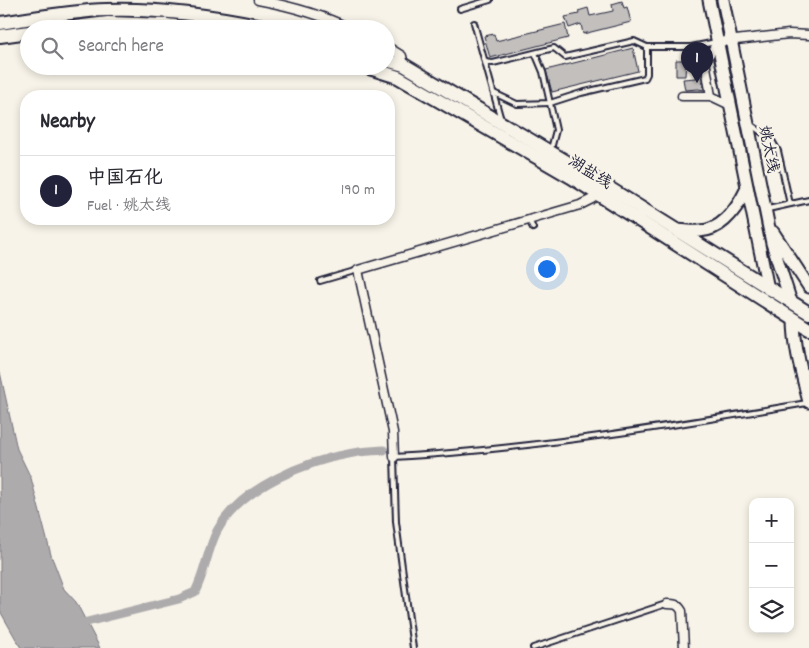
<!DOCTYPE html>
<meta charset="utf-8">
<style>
:root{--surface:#fff;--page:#f7f7f7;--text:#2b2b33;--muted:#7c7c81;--line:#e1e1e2;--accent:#22223b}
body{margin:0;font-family:Dekko,"LXGW WenKai TC",sans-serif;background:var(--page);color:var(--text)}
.controls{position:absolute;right:15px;bottom:15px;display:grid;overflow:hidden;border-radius:10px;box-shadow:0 2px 8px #0003}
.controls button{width:45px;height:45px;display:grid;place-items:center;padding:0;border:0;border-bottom:1px solid var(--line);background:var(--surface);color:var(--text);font:25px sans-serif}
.you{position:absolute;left:546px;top:268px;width:18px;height:18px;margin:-12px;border:4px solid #fff;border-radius:50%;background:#1a73e8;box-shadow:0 0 0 8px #1a73e833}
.badge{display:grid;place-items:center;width:32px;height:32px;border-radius:50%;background:var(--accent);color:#fff;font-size:16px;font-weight:700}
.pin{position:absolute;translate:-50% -41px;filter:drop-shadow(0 1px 2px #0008)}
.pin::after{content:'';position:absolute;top:26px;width:18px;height:15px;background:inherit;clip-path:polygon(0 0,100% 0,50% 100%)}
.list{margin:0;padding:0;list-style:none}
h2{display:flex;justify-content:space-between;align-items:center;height:65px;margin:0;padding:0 20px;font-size:21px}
h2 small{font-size:16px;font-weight:400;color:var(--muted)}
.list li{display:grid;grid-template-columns:32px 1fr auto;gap:15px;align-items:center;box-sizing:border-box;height:70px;padding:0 20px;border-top:1px solid var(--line)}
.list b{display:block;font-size:19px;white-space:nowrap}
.list p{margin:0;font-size:16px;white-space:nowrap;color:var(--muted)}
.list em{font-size:16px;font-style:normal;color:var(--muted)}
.icon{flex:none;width:28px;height:28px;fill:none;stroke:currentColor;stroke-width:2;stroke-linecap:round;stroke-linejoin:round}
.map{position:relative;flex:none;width:809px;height:648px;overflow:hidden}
.search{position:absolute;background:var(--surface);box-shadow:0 2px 8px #0003;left:20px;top:20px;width:375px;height:55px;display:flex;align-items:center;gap:12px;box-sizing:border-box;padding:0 18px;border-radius:28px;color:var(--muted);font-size:19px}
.panel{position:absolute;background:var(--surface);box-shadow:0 2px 8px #0003;left:20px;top:90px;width:375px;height:135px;border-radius:20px}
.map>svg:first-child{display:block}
.water{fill:#aeabad;stroke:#76747f}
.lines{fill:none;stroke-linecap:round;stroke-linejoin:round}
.canal{stroke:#aeabad;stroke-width:9}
.building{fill:#c2bfbd;stroke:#22223b}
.lane-casing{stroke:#22223b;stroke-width:8}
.street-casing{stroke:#22223b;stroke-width:11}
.secondary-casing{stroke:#22223b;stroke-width:15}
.primary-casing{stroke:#22223b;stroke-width:16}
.lane{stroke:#f7f3e8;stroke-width:4}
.street{stroke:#f7f3e8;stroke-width:8}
.secondary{stroke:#f7f3e8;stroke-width:11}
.primary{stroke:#f7f3e8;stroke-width:12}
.labels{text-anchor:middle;stroke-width:5;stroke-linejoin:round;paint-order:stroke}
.street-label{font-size:16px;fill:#22223b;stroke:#f7f3e8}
</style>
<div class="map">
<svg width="809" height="648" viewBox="0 0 809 648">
<rect width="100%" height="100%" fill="#f7f3e8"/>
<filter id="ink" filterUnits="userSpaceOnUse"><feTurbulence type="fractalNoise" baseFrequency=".02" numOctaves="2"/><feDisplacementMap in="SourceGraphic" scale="10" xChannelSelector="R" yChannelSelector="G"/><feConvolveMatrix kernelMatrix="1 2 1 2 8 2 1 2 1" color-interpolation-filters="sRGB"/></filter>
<g filter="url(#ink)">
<!-- water -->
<polygon class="water" points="0,372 17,449 31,478 51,555 64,589 76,602 100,648 21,648 0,611"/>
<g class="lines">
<!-- canal -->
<path class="canal" d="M75,625L179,599L195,592C205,573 207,551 217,531C241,487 306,461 353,453C363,451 374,451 384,450"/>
</g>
<!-- building -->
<g class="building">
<polygon points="622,1 624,8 627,7 631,22 583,34 581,24 569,28 565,17 579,14 578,11 588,8 590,16 613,11 612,4"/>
<polygon points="565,24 568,38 490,58 484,36 494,34 496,41"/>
<polygon points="633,48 638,71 552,92 546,70"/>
<polygon points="676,60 686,60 685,76 676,76"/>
<polygon points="700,70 704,90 698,89 685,90 683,79 696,78"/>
</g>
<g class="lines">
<defs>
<g id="lane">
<polyline points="460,9 490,0"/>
<polyline points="474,23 501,120"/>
<polyline points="535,53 543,72 556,130 551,149"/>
<polyline points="485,62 493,63 554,48 565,57 634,41 647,47 691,47 716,42"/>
<polyline points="494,93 517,104 550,103 581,93 645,78 647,74 647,47"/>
<polyline points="750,124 771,139 778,151 790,204"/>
<polyline points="768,209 809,200"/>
<polyline points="529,220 533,228"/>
<polyline points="320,281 358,270"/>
<path d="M413,648L396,522L394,457C533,449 670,426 807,403"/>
<polyline points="533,648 666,604"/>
</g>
<g id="street">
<path d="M258,0C290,6 321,14 351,29"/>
<polyline points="386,46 402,56 404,65"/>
<polyline points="682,96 711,96"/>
<polyline points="730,105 711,96 705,61 718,42 789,34 809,35"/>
<polyline points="394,457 393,432 358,270 580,205 592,199 598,194"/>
<path d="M667,604C675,604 678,604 682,611L684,648"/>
</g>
<g id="secondary">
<polyline points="709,0 768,289"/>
<polyline points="723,0 772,243 791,302"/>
<path d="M676,230C684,230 692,232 700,231C723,230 738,207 747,188"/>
<polyline points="773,232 809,287"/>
<path d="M794,319C794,347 802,374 809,402"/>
</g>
<g id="primary">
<path d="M0,23C35,18 71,11 106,10C164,8 222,17 277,29"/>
<polyline points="59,29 108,23 167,25 196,29"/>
<polyline points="0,36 29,32"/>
<polyline points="386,60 404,65 577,168 809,313"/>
<polyline points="363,66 398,77 571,177 809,329"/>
</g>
</defs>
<!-- lane casing -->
<use href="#lane" class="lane-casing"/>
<!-- street casing -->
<use href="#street" class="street-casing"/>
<!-- secondary casing -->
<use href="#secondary" class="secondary-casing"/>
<!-- primary casing -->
<use href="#primary" class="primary-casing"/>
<!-- lane -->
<use href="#lane" class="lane"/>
<!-- street -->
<use href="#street" class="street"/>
<!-- secondary -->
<use href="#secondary" class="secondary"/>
<!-- primary -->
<use href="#primary" class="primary"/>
</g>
</g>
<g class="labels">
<!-- street labels -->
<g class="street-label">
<text transform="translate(770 149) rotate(79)" y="6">姚太线</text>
<text transform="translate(591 171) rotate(32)" y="6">湖盐线</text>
</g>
</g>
</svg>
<div class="controls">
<button>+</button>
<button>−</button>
<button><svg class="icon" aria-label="layers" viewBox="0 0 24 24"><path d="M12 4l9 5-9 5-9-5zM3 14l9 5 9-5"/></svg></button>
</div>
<div class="you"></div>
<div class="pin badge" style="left:697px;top:83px">1</div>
<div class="search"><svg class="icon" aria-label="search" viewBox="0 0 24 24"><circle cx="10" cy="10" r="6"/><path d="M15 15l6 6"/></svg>Search here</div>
<section class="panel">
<h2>Nearby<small></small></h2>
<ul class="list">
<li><span class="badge">1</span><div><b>中国石化</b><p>Fuel · 姚太线</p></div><em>190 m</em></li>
</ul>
</section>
</div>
